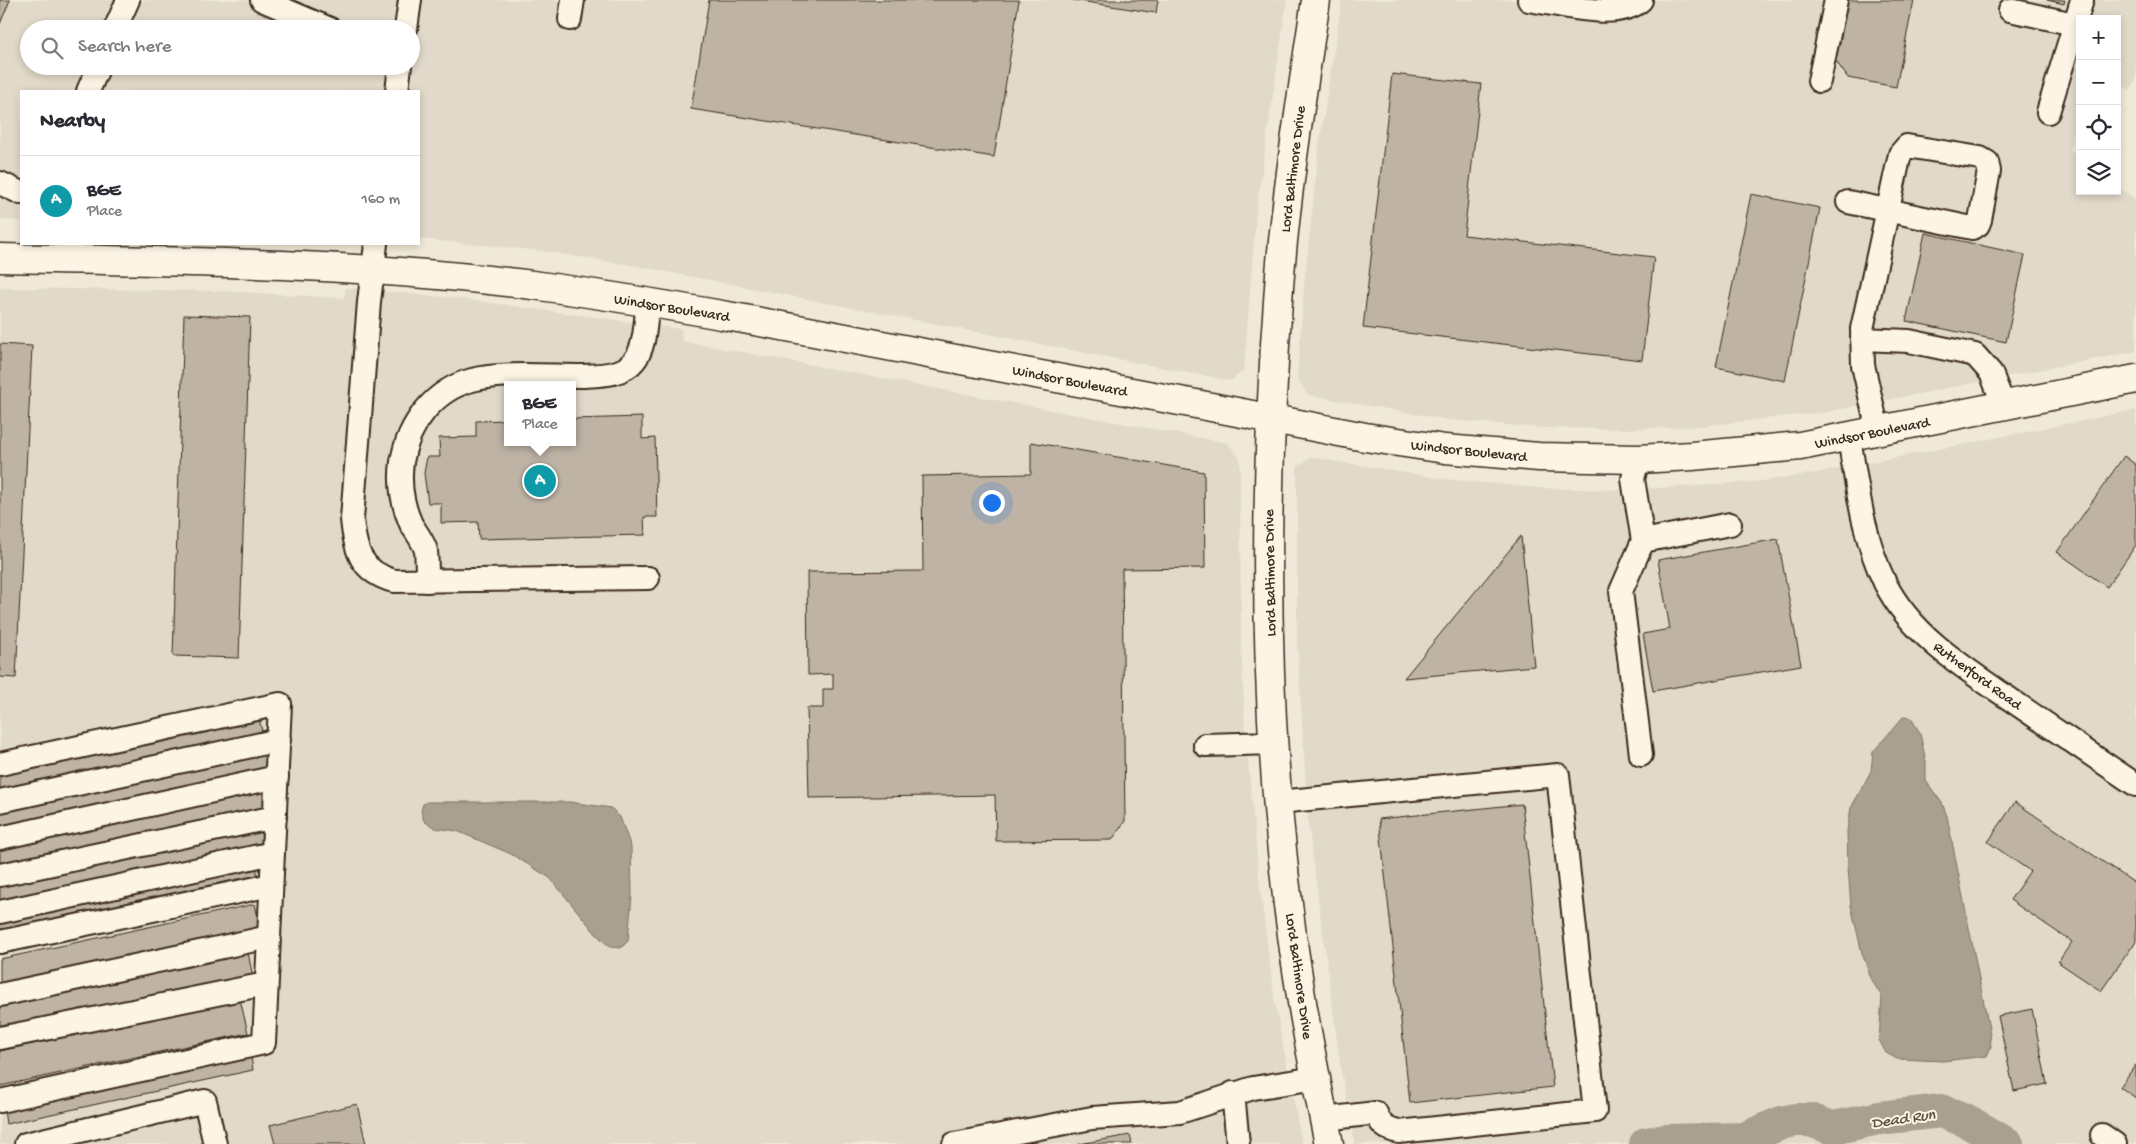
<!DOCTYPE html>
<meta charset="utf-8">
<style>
:root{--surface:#fff;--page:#f2f2f3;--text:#2b2b33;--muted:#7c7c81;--line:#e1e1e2;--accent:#ea580c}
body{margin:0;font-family:"Gochi Hand",sans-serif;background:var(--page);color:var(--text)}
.controls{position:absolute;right:15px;top:15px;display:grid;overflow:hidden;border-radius:0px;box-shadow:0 2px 8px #0003}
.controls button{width:45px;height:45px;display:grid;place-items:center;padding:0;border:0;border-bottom:1px solid var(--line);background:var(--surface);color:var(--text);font:25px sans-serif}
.you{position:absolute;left:991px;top:502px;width:18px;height:18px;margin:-12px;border:4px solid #fff;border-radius:50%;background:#1a73e8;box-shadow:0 0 0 8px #1a73e833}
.badge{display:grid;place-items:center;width:32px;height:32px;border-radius:50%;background:var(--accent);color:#fff;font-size:16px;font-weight:700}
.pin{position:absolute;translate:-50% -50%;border:2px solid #fff;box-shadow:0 1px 5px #0006}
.popup{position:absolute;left:504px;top:381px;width:72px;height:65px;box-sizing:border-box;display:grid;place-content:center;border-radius:0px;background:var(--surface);filter:drop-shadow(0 1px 4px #0005);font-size:16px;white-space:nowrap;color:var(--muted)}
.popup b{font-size:19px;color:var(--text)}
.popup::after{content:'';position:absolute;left:50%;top:100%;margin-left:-10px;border:10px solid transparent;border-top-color:var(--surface)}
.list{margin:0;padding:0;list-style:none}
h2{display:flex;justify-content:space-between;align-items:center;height:65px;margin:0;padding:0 20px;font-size:21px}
h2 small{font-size:16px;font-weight:400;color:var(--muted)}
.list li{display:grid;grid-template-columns:32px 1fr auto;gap:15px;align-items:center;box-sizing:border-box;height:90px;padding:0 20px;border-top:1px solid var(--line)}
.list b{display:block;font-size:19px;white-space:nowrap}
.list p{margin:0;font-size:16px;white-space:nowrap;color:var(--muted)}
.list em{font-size:16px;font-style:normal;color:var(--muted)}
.icon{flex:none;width:28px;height:28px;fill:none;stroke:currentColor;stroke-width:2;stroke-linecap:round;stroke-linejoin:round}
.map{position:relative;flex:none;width:2136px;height:1144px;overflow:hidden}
.search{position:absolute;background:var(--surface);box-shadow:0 2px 8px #0003;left:20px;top:20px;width:400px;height:55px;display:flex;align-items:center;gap:12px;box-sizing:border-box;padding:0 18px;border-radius:28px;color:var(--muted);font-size:19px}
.panel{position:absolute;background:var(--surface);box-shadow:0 2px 8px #0003;left:20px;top:90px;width:400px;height:155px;border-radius:0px}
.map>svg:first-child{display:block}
.built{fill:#e1d9c9;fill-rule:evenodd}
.water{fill:#aaa091;stroke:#7e7163}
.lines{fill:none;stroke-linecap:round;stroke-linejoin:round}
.river{stroke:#aaa091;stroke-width:34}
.building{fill:#beb3a4;stroke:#3b2a1e}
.minor-casing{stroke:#3b2a1e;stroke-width:26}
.major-casing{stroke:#3b2a1e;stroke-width:31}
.minor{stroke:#fcf5e5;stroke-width:22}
.major{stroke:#fcf5e5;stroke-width:28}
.labels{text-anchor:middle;stroke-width:4;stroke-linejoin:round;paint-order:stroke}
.street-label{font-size:15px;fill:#3b2a1e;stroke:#fcf5e5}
.water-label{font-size:16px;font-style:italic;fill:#625346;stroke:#fcf5e5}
</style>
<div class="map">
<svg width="2136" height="1144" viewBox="0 0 2136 1144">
<rect width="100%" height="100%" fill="#f0e9d9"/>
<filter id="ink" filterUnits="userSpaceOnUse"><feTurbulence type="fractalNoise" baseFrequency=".02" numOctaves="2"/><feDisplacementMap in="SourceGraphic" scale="10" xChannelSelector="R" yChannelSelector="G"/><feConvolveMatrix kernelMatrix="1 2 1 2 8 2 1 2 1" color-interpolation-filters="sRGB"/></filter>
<g filter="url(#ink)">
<!-- built -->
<g class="built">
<path d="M0,0H1287L1256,212L1244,370L1231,381L631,265L542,251L419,239V91H21V221L0,220ZM29,29H411V66H29Z"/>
<polygon points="1342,0 2136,0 2136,81 2129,90 2117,80 2117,19 2080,19 2080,99 2070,150 2080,158 2080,191 2117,191 2117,186 2136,200 2136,351 1826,412 1692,427 1624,429 1542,428 1449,420 1308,395 1297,379 1304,287 1319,146"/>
<path d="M0,288L224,291L344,298L346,288L455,298L681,329L682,341L1228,443L1240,458L1241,641L1245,728L1261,897L1275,1003L1302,1144H0ZM508,385H572V442H508Z"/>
<polygon points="2136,410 2136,1144 1355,1144 1341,1070 1308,822 1297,639 1297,467 1311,457 1443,479 1539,488 1617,490 1697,486 1763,481 1822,472"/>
</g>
<!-- water -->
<g class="water">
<polygon points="1903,717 1911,718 1920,733 1926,762 1926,781 1942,803 1947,816 1990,1034 1991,1047 1987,1056 1943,1061 1897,1059 1886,1053 1879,1040 1882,997 1871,979 1862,953 1851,906 1848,867 1847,831 1851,808 1871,771 1873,752"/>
<polygon points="427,802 570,802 611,808 620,817 631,847 632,895 628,941 621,948 610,947 597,935 550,878 511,854 457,831 435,828 424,821 421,811 423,804"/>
</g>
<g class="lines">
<!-- river -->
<polyline class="river" points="1646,1144 1666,1141 1744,1139 1781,1123 1795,1120 1810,1120 1833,1128 1879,1118 1941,1111 1965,1120 2007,1144"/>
</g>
<!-- building -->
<g class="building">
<polygon points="0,0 10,0 0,24"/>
<polygon points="709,0 1019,0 994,157 691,109"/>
<polygon points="1073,0 1158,0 1156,13"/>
<polygon points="1845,0 1914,0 1896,87 1848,78 1833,57"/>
<polygon points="2047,0 2065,0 2064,4"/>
<polygon points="1392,74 1481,84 1464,235 1654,257 1642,360 1363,328"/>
<polygon points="1751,194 1820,208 1785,381 1716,367"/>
<polygon points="1925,233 2025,255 2006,342 1906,321"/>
<polygon points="184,315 250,317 239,658 173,656"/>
<polygon points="0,344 32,346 16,678 0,677"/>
<polygon points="642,417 642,439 655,438 657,517 644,517 645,535 479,539 478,522 441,523 441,503 428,503 424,473 427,457 440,457 439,438 476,437 476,421 508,420 508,442 572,442 572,419"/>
<polygon points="1031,442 1204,472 1205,568 1122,569 1125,821 1112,840 996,841 995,795 809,798 807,708 823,708 823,689 833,689 833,674 808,675 807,572 923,571 922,476 1031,474"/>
<polygon points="2124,456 2136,465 2136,545 2107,587 2057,552"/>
<polygon points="1521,536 1534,666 1404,678"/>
<polygon points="1778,539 1801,665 1653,691 1643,634 1670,629 1658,560"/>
<polygon points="259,718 263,736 0,793 0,774"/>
<polygon points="265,753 269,772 0,830 0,811"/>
<polygon points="264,790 268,807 0,865 0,847"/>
<polygon points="2015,802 2136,884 2136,941 2101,991 2058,962 2072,942 2010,900 2030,871 1988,842"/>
<polygon points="1522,804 1553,1087 1410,1103 1379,819"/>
<polygon points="265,826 270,844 0,902 0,883"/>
<polygon points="256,865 258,878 0,934 0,920"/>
<polygon points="255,904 261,931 0,988 0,959"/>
<polygon points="248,952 253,978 0,1033 0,1005"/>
<polygon points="240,999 248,1033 0,1086 0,1051"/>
<polygon points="2032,1009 2047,1084 2014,1091 1998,1016"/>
<polygon points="251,1057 253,1070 6,1124 4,1110"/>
<polygon points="2136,1064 2136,1098 2120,1087"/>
<polygon points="357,1104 366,1144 275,1144 270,1125"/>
<polygon points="1130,1135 1132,1144 1079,1144"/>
</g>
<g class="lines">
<defs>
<g id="minor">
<polyline points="262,0 330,29"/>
<path d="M1529,0C1558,4 1618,22 1641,0"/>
<polyline points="2010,10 2074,24"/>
<polyline points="570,19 573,0"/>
<polyline points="115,29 128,0"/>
<polyline points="406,29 410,0"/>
<polyline points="1819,81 1836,0"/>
<polyline points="88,91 99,66"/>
<polyline points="397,91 400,66"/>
<polyline points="2048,112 2082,0"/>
<polyline points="0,183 21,193"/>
<polyline points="1848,202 1972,228 1978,225 1980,220 1989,171 1987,162 1980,158 1907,146 1900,154 1862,329 1863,365 1878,431"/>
<path d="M376,244L369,302L352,519C355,551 361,572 394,581L648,578"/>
<polyline points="1862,339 1909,341 1975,355 1991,373 2004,406"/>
<path d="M1849,437C1857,486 1863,538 1885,583C1913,638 1968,670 2017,704C2057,731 2096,758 2136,785"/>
<polyline points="1638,459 1633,479 1643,541 1621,591 1641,755"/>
<polyline points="1643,541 1730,524"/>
<path d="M427,581C427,571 427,560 426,551C424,542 416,532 411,524C402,504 399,484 402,462C408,424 434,390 472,380C500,372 551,376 581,376C599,375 622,376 634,361C646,347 645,321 648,303"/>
<polyline points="1205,745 1274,743"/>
<polyline points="0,764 280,704 264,1043 0,1101"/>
<polyline points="0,801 279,740"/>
<path d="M1278,802L1558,775L1595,1111L1399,1132C1385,1129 1381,1125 1376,1113L1324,1119"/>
<polyline points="0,838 277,777"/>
<polyline points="0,875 275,817"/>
<polyline points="0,912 273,853"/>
<polyline points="0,942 271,885"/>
<polyline points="0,995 269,937"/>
<polyline points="0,1038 266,984"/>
<polyline points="1233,1093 1238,1144"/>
<polyline points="2102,1135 2115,1144"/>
<polyline points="26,1144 205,1101 215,1144"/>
<polyline points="954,1144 1092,1118 1180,1112 1253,1088 1316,1078"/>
</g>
<g id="major">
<path d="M1316,0C1302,95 1286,191 1279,287C1261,522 1263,763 1301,996C1309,1046 1319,1095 1329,1144"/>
<path d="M0,258C180,261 361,263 540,286C670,304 800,329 929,354C1074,381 1220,408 1365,437L1445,449L1539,457L1638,459L1692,456L1800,446L2136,379"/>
</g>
</defs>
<!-- minor casing -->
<use href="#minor" class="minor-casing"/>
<!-- major casing -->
<use href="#major" class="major-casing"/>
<!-- minor -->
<use href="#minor" class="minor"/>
<!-- major -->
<use href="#major" class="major"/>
</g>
</g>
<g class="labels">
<!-- street labels -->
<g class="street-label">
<text transform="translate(1292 169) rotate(-83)" y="5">Lord Baltimore Drive</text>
<text transform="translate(672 307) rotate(9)" y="5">Windsor Boulevard</text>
<text transform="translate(1070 380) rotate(11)" y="5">Windsor Boulevard</text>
<text transform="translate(1872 432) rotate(-11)" y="5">Windsor Boulevard</text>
<text transform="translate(1469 450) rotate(6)" y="5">Windsor Boulevard</text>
<text transform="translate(1269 573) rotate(-91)" y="5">Lord Baltimore Drive</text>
<text transform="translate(1978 675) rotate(36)" y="5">Rutherford Road</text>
<text transform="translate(1300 976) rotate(82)" y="5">Lord Baltimore Drive</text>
</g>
<!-- water labels -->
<g class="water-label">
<text transform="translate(1903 1117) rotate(-8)" y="6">Dead Run</text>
</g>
</g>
</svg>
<div class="controls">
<button>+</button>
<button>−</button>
<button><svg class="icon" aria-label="locate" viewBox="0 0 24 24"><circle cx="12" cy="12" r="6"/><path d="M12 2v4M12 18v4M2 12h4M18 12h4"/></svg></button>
<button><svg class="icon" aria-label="layers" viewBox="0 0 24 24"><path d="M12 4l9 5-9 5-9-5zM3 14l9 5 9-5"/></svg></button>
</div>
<div class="you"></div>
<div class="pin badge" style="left:540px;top:481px;background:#0f9aa8">A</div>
<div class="popup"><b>BGE</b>Place</div>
<div class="search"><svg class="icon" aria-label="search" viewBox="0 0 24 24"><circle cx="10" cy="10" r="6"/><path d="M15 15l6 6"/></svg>Search here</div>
<section class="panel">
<h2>Nearby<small></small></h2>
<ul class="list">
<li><span class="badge" style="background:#0f9aa8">A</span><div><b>BGE</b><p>Place</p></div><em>160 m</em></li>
</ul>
</section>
</div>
